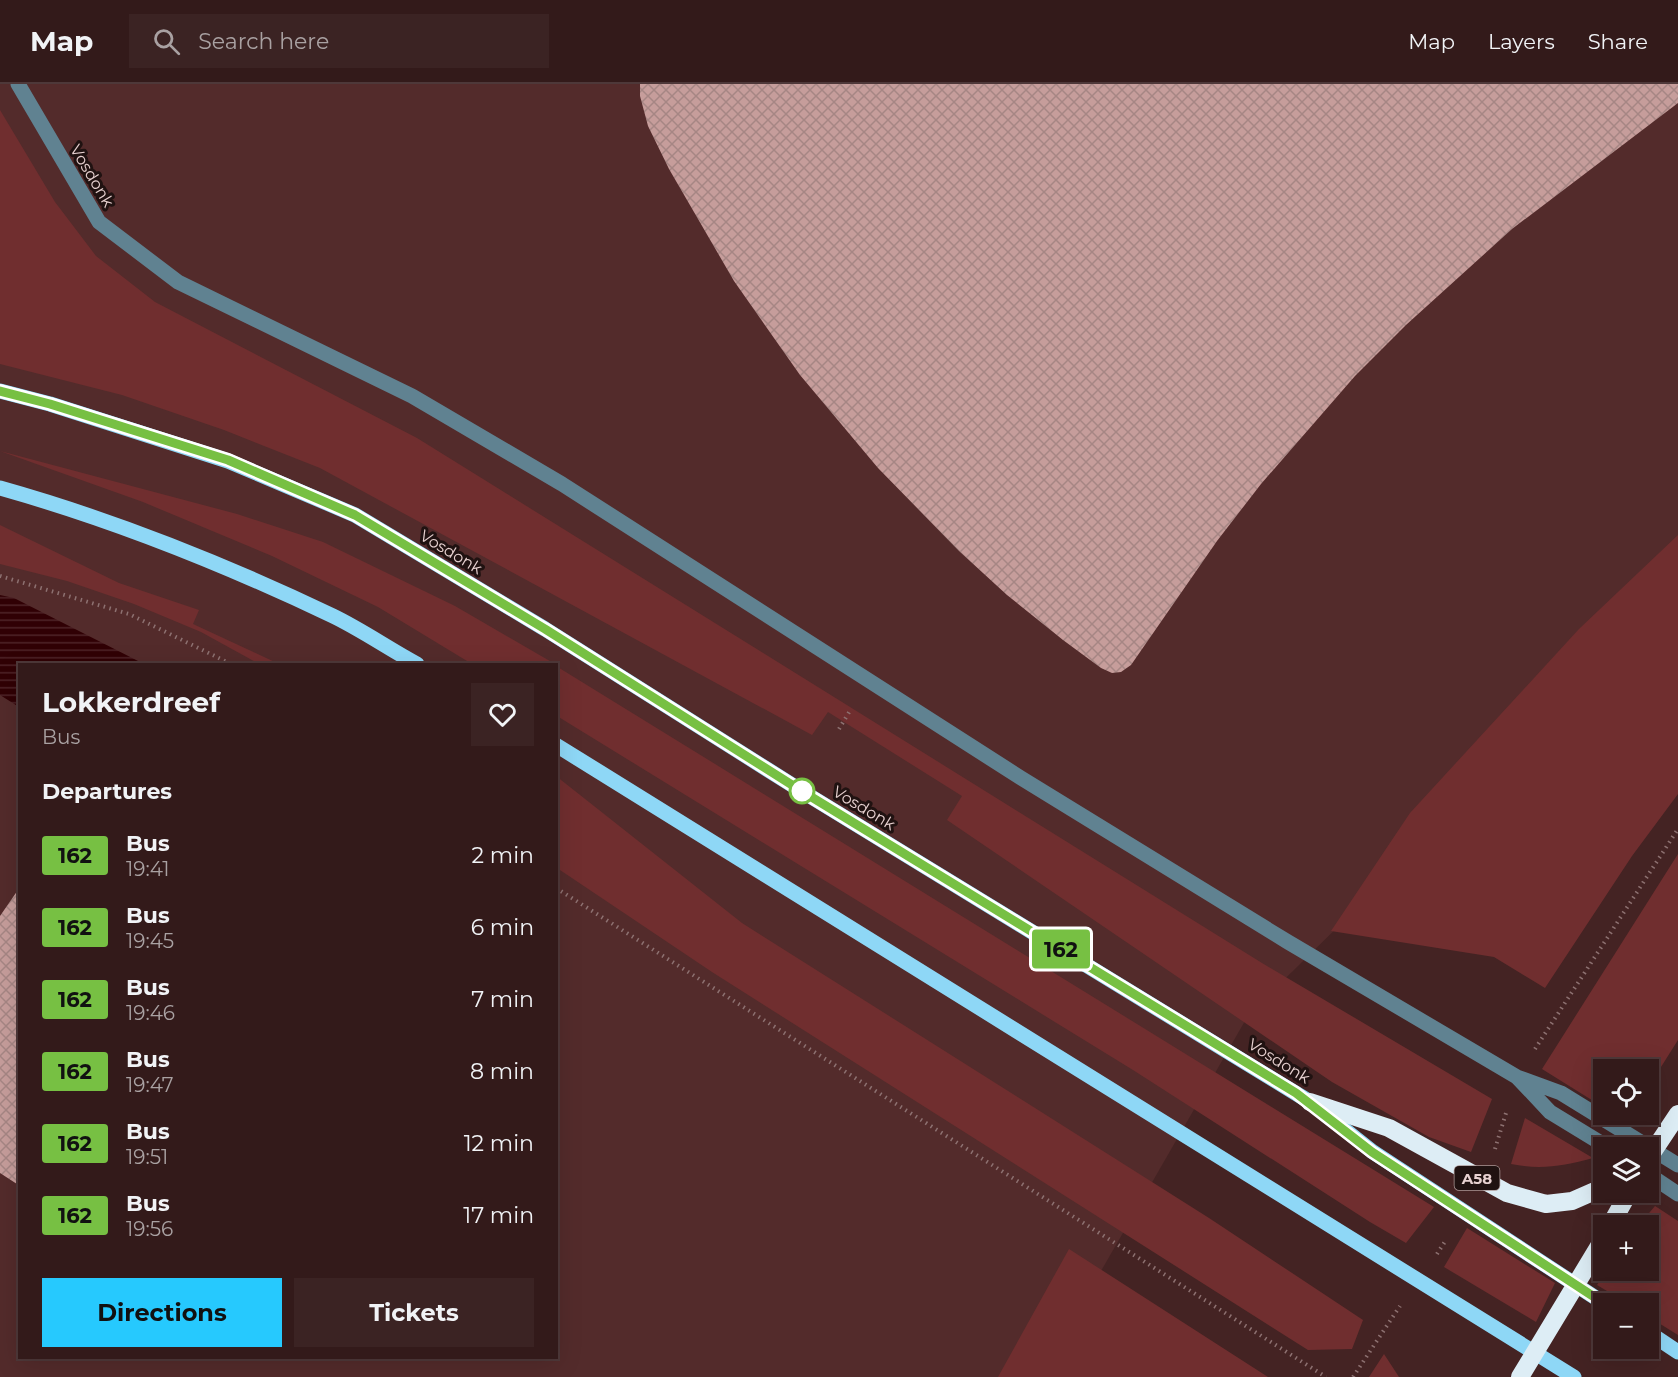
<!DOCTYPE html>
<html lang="en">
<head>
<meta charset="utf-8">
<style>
  body { margin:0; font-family:Montserrat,sans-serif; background:#3b2323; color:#f1f3f6; height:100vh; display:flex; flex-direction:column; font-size:22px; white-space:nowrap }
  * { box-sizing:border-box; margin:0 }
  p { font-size:20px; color:#a9a1a2 }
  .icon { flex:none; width:33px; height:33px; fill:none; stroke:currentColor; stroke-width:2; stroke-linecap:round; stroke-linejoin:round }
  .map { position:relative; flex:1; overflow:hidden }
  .sheet { position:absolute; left:18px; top:579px; width:540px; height:696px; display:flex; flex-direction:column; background:#331a1a; border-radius:0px; box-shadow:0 6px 24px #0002,0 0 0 2px #4e3839 }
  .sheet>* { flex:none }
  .badge { padding:0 12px; border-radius:4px; font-size:21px; line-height:39px }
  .buttons { position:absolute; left:1593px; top:975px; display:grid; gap:12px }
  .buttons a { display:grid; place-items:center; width:66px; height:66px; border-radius:0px; background:#331a1a; box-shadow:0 6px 24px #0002,0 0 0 2px #4e3839; font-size:30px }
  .map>.badge { position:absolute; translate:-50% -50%; box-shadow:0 0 0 3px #fff }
  h2 { padding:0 24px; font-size:22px; line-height:54px }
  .round { display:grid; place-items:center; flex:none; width:63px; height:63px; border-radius:0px; background:#3b2323 }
  .summary { display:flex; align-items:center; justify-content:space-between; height:102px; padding:0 24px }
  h1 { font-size:28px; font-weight:700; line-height:45px }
  .primary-button { display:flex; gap:12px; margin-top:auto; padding:12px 24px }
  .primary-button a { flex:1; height:69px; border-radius:0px; background:#26c9fe; color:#111; font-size:24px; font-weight:700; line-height:69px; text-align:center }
  .primary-button a+a { background:#3b2323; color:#f1f3f6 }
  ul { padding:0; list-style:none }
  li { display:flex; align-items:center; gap:18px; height:72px; padding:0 24px }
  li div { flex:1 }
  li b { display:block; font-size:22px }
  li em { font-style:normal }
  li .badge { min-width:66px; font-weight:700; text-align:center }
  header { display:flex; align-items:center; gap:36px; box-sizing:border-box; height:84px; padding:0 30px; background:#331a1a; border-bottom:2px solid #4e3839 }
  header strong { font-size:28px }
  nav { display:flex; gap:33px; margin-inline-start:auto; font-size:21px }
  .search { width:420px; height:54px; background:#3b2323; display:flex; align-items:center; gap:15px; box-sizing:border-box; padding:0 21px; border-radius:0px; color:#a9a1a2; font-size:22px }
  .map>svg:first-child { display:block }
</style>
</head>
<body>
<header>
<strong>Map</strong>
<div class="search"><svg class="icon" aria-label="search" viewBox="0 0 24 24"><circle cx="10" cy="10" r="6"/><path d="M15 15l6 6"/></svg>Search here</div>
<nav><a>Map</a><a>Layers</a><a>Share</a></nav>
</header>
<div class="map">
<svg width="1678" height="1293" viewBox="0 0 1678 1293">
  <defs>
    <pattern id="water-rules" width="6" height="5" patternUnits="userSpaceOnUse" patternTransform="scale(1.5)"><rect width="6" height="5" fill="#300004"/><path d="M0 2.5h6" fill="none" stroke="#4e2428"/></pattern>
    <pattern id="building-cross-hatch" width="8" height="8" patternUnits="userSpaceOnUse" patternTransform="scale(1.5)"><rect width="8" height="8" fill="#c69d9b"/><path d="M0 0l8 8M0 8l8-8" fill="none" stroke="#a68684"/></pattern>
  </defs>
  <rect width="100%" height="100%" fill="#442323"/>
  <path fill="#532b2b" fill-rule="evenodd" d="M0 0H1678V509L1249 930 1040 1293H0ZM20 580H556V1274H20Z"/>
  <path fill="#702e2f" d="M0 26 55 118 96 172 155 218 417 354 1262 879 1492 1015 1471 1068 1429 1053 1332 998 947 736 962 712 828 628 812 651 320 384 224 346 122 311 0 280Z
    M0 367 237 430 323 458 455 522 555 580H472L378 523 272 472 143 418Z
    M0 441 119 499 199 526 193 540 279 580H259L201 548 134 520 67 497 0 480Z
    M1678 451V710L1632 772 1545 904 1494 873 1331 847 1410 729 1579 545Z
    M556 582 1434 1123 1406 1159 1370 1138 1133 986 557 632Z
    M556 692 742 839 1209 1134 1363 1236 1352 1265 1308 1266 712 888 557 784Z
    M1678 770V956L1649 1002 1648 986H1604L1603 1023 1542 985Z
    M1525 1034 1593 1074C1563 1082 1541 1086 1511 1080Z
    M1655 1122 1678 1137V1251L1649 1233 1648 1220 1627 1219 1597 1201 1607 1187 1648 1186V1142L1639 1141Z
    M1467 1144 1555 1199 1536 1238 1444 1183Z
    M1069 1165 1268 1293H998Z
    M1384 1270 1399 1293H1369Z"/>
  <path fill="url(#water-rules)" d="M0 511 14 514 144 580H20L19 623 0 611Z"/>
  <path fill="url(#building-cross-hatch)" d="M640 0H1678V19L1512 145 1406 241 1355 292 1261 400 1217 457 1131 581 1121 588 1112 589 1101 584 1063 556 1007 511 959 467 878 384 800 291 734 197 669 85 648 42 640 12Z
    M20 803V1102L0 1089V832Z"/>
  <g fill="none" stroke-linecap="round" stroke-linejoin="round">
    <path stroke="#8d7171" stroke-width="4" stroke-dasharray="1.5 4.5" stroke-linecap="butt" d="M0 492 129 530 231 580
      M839 645 851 625
      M556 804 1326 1293
      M1535 965 1678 745
      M1495 1065 1506 1029
      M1437 1170 1446 1156
      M1353 1293 1400 1222"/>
    <path stroke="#608291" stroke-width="15" d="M18 0 99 138 178 198 412 312 562 400 1021 694 1288 858 1517 993
      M1609 1064 1550 1028 1517 993 1561 1009 1678 1081
      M1648 1090 1678 1110"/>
    <path stroke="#8ed7f6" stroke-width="15" d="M0 307 50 320 228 377 355 431 545 545 800 706 1310 1018 1373 1068 1605 1220
      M0 404C114 436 226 481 333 532 362 546 389 565 417 580
      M556 661 1574 1293
      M1648 1248 1678 1268"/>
    <path stroke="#ddedf5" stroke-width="18" d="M1310 1018 1389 1044 1507 1109 1546 1120 1572 1117 1604 1103
      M1648 1075 1678 1030
      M1610 1142 1629 1108
      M1520 1293 1604 1154"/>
  </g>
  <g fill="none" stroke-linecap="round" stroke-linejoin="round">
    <defs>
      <path id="line" d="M0 307 50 320 228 376 355 431 545 545 800 706 1296 1009 1372 1068 1605 1220"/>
    </defs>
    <use href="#line" stroke="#fff" stroke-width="14"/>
    <use href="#line" stroke="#77c043" stroke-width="9"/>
  </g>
  <circle fill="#fff" stroke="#77c043" stroke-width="3" cx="802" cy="707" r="12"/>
  <g text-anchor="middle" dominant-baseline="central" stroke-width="6" stroke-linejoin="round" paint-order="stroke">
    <rect fill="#201211" stroke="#ab9897" stroke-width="1.5" x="1454.5" y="1082" width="45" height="24" rx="4.5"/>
    <g font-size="15" font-weight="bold" fill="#e7d1d0">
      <text x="1477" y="1094">A58</text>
    </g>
    <g font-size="16" fill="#e7d1d0" stroke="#201211">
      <text transform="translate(92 92) rotate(59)">Vosdonk</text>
      <text transform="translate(451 468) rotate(31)">Vosdonk</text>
      <text transform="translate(864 724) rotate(31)">Vosdonk</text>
      <text transform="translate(1279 977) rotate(32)">Vosdonk</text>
    </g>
  </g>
</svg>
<div class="buttons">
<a><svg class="icon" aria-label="locate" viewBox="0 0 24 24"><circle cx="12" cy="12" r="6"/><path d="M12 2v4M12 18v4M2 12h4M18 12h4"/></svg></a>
<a><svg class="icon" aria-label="layers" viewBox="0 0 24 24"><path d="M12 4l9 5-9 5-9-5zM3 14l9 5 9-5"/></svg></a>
<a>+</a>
<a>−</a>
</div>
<b class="badge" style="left:1061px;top:865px;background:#77c043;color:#111">162</b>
<section class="sheet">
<div class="summary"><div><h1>Lokkerdreef</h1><p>Bus</p></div><a class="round"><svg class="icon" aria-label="heart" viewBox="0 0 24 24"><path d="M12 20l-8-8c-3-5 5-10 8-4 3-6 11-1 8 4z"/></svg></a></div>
<h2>Departures</h2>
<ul>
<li><span class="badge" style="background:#77c043;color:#111">162</span><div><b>Bus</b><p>19:41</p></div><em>2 min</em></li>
<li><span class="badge" style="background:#77c043;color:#111">162</span><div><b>Bus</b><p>19:45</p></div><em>6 min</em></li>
<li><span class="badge" style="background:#77c043;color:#111">162</span><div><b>Bus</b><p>19:46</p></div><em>7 min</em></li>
<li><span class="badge" style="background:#77c043;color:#111">162</span><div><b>Bus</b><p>19:47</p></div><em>8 min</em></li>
<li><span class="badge" style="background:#77c043;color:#111">162</span><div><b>Bus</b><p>19:51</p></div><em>12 min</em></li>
<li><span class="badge" style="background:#77c043;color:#111">162</span><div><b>Bus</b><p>19:56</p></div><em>17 min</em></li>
</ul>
<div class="primary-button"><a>Directions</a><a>Tickets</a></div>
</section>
</div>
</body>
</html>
